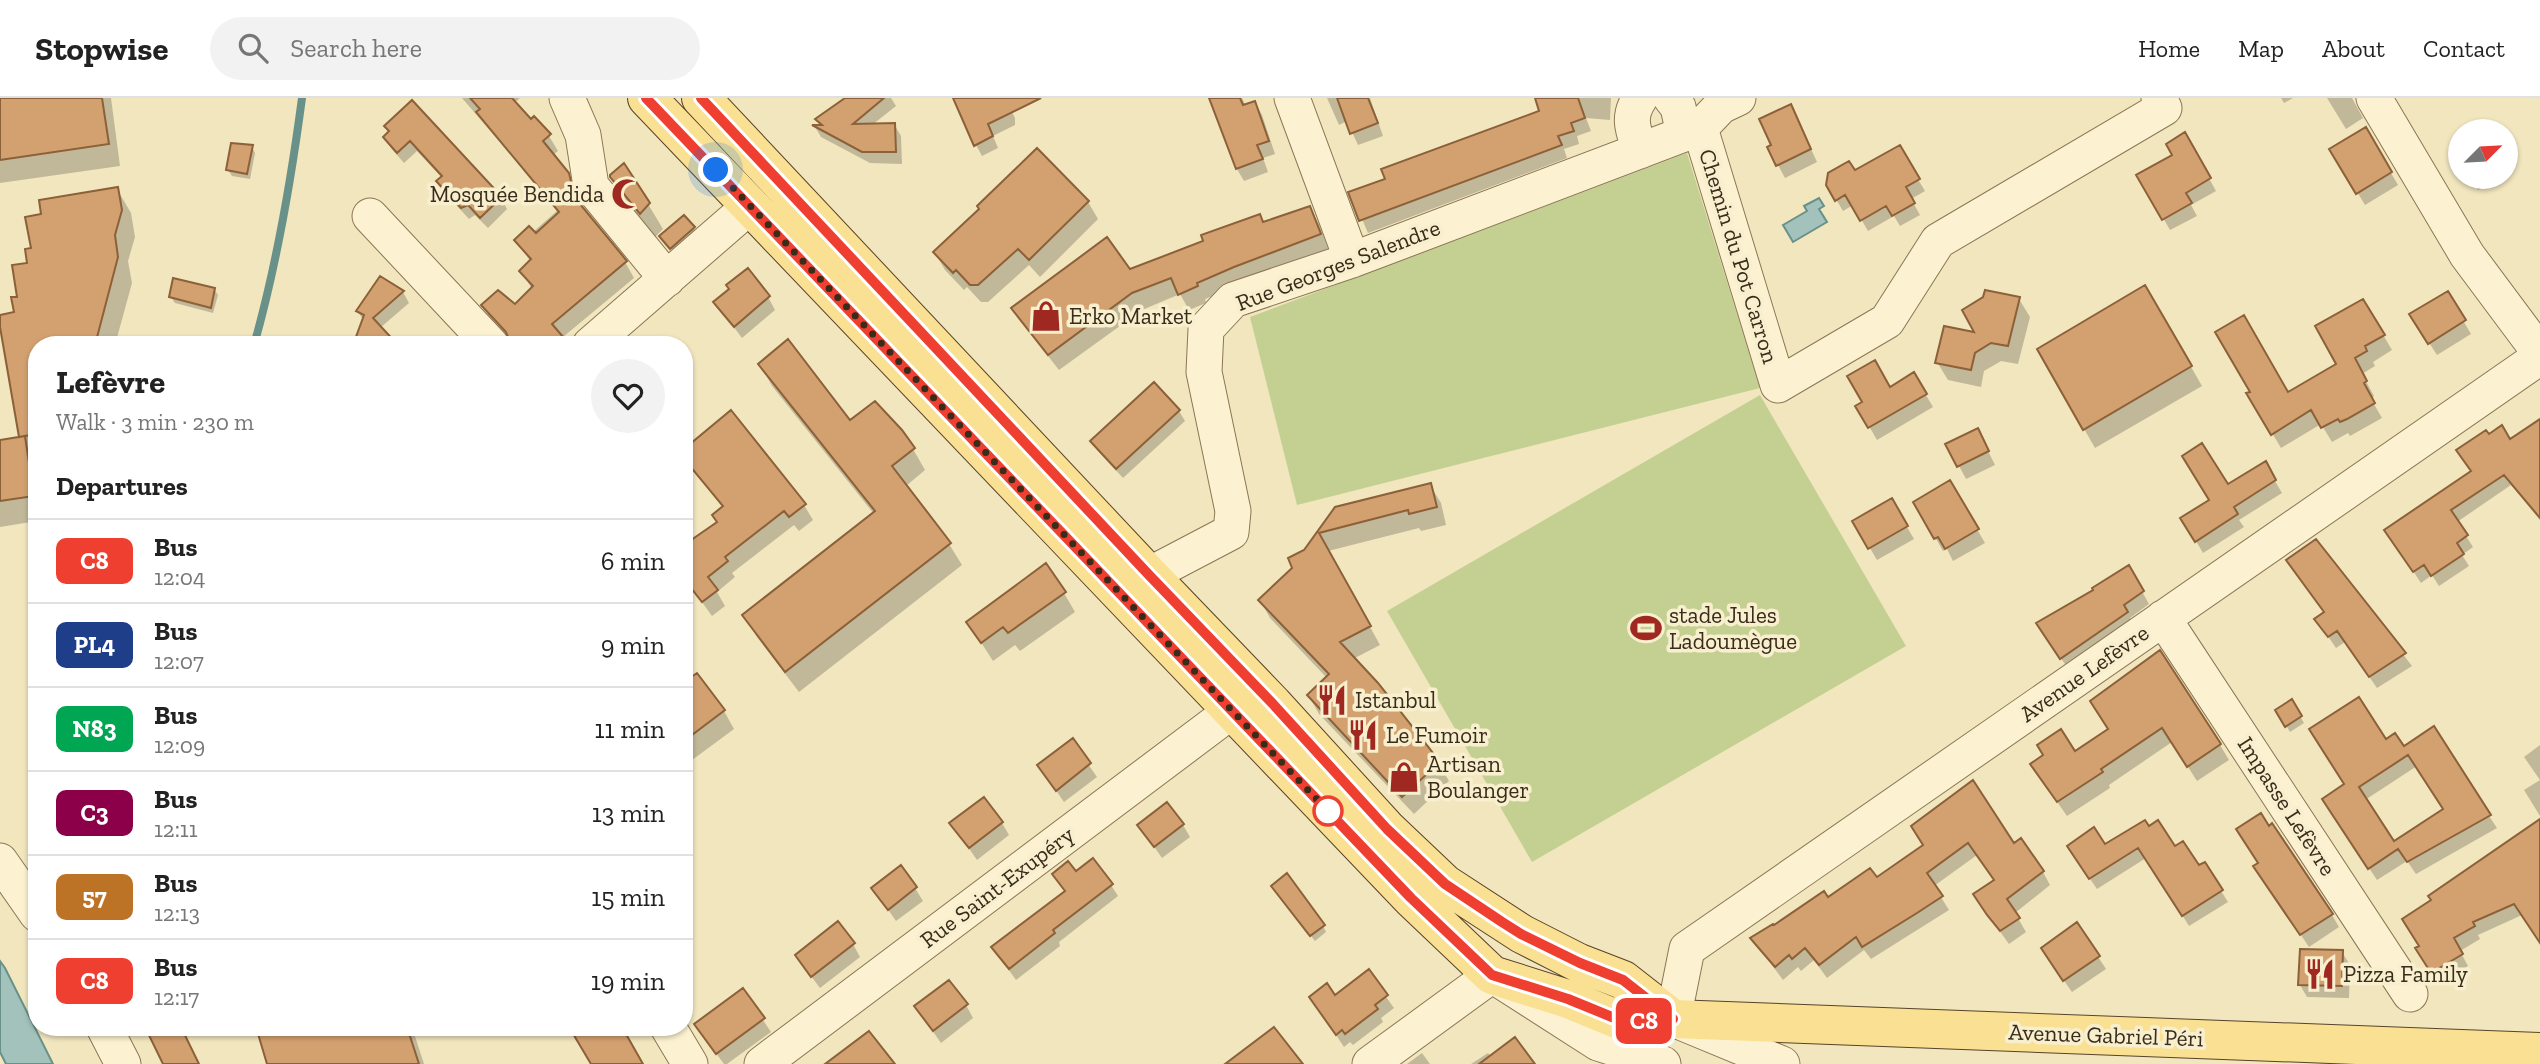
<!DOCTYPE html>
<html lang="en">
<head>
<meta charset="utf-8">
<style>
  body { margin:0; font-family:"Zilla Slab",serif; background:#f2f2f2; color:#222; height:100vh; display:flex; flex-direction:column; font-size:26px; white-space:nowrap }
  * { box-sizing:border-box; margin:0 }
  p { font-size:23px; color:#767676 }
  .icon { flex:none; width:38px; height:38px; fill:none; stroke:currentColor; stroke-width:2; stroke-linecap:round; stroke-linejoin:round }
  .map { position:relative; flex:1; overflow:hidden }
  .side { position:absolute; left:28px; top:238px; width:665px; height:700px; display:flex; flex-direction:column; background:#fff; border-radius:28px; box-shadow:0 2px 5px #0004 }
  .side>* { flex:none }
  .badge { padding:0 14px; border-radius:10px; font-size:24px; line-height:46px }
  .needle { width:46px; rotate:66deg }
  .controls { position:absolute; left:2448px; top:21px; display:grid; gap:14px }
  .controls a { display:grid; place-items:center; width:70px; height:70px; border-radius:50%; background:#fff; box-shadow:0 2px 5px #0004; font-size:35px }
  .you { position:absolute; width:35px; height:35px; margin:-18px; border:5px solid #fff; border-radius:50%; background:#1a73e8; box-shadow:0 0 0 10px #1a73e833 }
  .map>.badge { position:absolute; translate:-50% -50%; box-shadow:0 0 0 4px #fff }
  h2 { padding:0 28px; font-size:26px; line-height:63px }
  .round { display:grid; place-items:center; flex:none; width:74px; height:74px; border-radius:37px; background:#f2f2f2 }
  .summary { display:flex; align-items:center; justify-content:space-between; height:119px; padding:0 28px }
  h1 { font-size:33px; font-weight:700; line-height:52px }
  ul { padding:0; list-style:none }
  li { display:flex; align-items:center; gap:21px; height:84px; padding:0 28px; border-top:2px solid #e0e0e0 }
  li div { flex:1 }
  li b { display:block; font-size:26px }
  li em { font-style:normal }
  li .badge { min-width:77px; font-weight:700; text-align:center }
  header { display:flex; align-items:center; gap:42px; box-sizing:border-box; height:98px; padding:0 35px; background:#fff; border-bottom:2px solid #e0e0e0 }
  header strong { font-size:33px }
  nav { display:flex; gap:38px; margin-inline-start:auto; font-size:24px }
  .search { width:490px; height:63px; background:#f2f2f2; display:flex; align-items:center; gap:18px; box-sizing:border-box; padding:0 24px; border-radius:38px; color:#767676; font-size:26px }
  .map>svg:first-child { display:block }
</style>
</head>
<body>
<header>
<strong>Stopwise</strong>
<div class="search"><svg class="icon" aria-label="search" viewBox="0 0 24 24"><circle cx="10" cy="10" r="6"/><path d="M15 15l6 6"/></svg>Search here</div>
<nav><a>Home</a><a>Map</a><a>About</a><a>Contact</a></nav>
</header>
<div class="map">
<svg width="2540" height="966" viewBox="0 0 2540 966">
  <rect width="100%" height="100%" fill="#f1e6be"/>
  <path fill="#c4d091" d="M1687 55 1760 290 1297 407 1250 219Z
    M1760 297 1906 548 1532 764 1387 513Z"/>
  <path fill="#a2c2bb" stroke="#68918a" stroke-width="2" d="M1819 100 1824 108 1819 111 1827 124 1793 144 1783 127 1807 113 1804 108Z
    M0 863 5 870 53 966H6L0 954Z"/>
  <path fill="#0003" fill-rule="evenodd" d="M0 0H111L120 68 0 85Z
    M462 0H520L514 5 530 24 549 38 558 53 552 58 577 92 581 110 625 164 634 180 563 239 512 244 492 223 483 208 515 209 532 191 521 173 531 164 516 143 533 134 558 112Z
    M852 0H891L896 8 872 27 894 26 901 38 902 66 870 65 821 39 815 29H822L817 22Z
    M971 0H1005L1015 20V27L993 38 998 50 982 58 976 47Z
    M1212 0H1242L1246 8 1255 5 1262 17 1275 56 1263 60 1268 74 1244 83 1237 71Z
    M1327 0H1370L1383 38 1358 47 1347 23 1339 27Z
    M1537 0H1611L1610 22 1586 20 1591 33 1577 38 1579 46 1564 51 1567 60 1368 135 1351 95 1387 82 1542 14Z
    M2281 0H2293L2284 5Z
    M2327 0H2352L2363 20 2346 31Z
    M1797 21 1817 64 1785 80 1769 50Z
    M2489 26 2494 33H2477Z
    M387 28 501 100 507 111 488 130 475 117 469 121 445 95 438 84 442 80 417 53 404 65 391 50 385 39 390 34Z
    M2365 31 2398 87 2365 107 2332 52Z
    M2185 37 2216 93 2191 107 2197 118 2170 132 2139 78 2174 57Z
    M2460 43V63L2452 48Z
    M252 49 255 55 250 81 232 78 228 72Z
    M1899 50 1925 93 1911 101 1920 117 1900 128 1894 118 1868 133 1853 107 1843 113 1827 86 1855 75Z
    M1037 53 1088 104 1098 121 1040 179 1029 167 988 204H981L967 189 964 192 945 172 935 155 981 112Z
    M2506 53 2515 69 2506 75Z
    M612 77 648 106 663 131 655 139 626 102Z
    M2470 79H2500L2478 92Z
    M117 91 131 115 135 139 128 163 132 185 115 247H37V423L0 429V344L22 341 0 218 16 215 43 118Z
    M1310 110 1319 126 1329 153 1205 201 1206 205 1189 212 1180 196 1142 212 1059 272 1023 226 1014 210Z
    M694 130 697 136 675 155 665 144Z
    M380 180 403 194 409 205 380 230 364 223 358 214Z
    M2145 189 2202 288 2095 350 2039 252Z
    M214 191 218 197 213 215 175 205 171 199Z
    M2447 195 2471 236 2437 257 2419 229Z
    M768 199 775 212 742 240 715 204Z
    M2019 201 2030 219 2018 266 2001 263 1984 273 1981 289 1948 282 1937 264 1978 237Z
    M2363 203 2392 252 2373 264 2375 268 2362 276 2374 298 2371 301 2382 320 2350 338 2348 335 2332 344 2321 326 2281 350 2249 296H2287L2339 266Z
    M455 240 461 247H446Z
    M760 266 849 324 913 351 925 372 906 388 949 446 962 467 799 594 757 539 744 517 874 416 772 288Z
    M1914 277 1933 309 1877 342 1858 309Z
    M1179 313 1185 323 1123 380 1098 353 1092 343Z
    M2540 323V422L2511 387 2457 424 2473 449 2462 457 2469 468 2439 488 2432 477 2421 485 2393 443 2472 374 2488 339 2510 343Z
    M1984 345 1995 367 1966 381 1948 347Z
    M684 360 804 407 813 422 799 433 794 427 732 475 735 479 717 494 725 508 712 518 684 479 719 425 723 410Z
    M2265 366 2282 395 2239 422 2244 429 2203 455 2183 421 2212 403 2228 388Z
    M1950 385 1985 445 1953 463 1947 451 1943 453 1915 404Z
    M1430 387 1441 405 1446 427 1421 433 1419 430 1328 453 1380 547 1353 561 1438 665 1449 683 1414 716 1319 616 1309 598 1327 580 1270 520 1260 502 1295 470 1336 411Z
    M1891 402 1914 441 1877 462 1854 423Z
    M2316 443 2412 568 2377 590 2345 544 2336 550 2317 522 2326 515Z
    M2129 470 2149 506 2130 520 2134 527 2069 572 2045 537 2096 493Z
    M1064 495 1075 514 1020 553 1015 547 993 563 968 524Z
    M696 577 724 613 734 631 684 668V586Z
    M2291 603 2304 625 2290 634 2277 612Z
    M2092 604 2220 647 2229 662 2197 683 2172 644 2109 687 2110 690 2067 718 2041 681 2110 632Z
    M1072 643 1097 679 1064 704 1039 668Z
    M2386 643 2403 651 2489 718 2497 730 2416 776 2407 763 2377 782 2332 714ZM2417 668 2445 712 2393 745 2365 702Z
    M2540 647V718L2524 692 2540 682 2524 659Z
    M2540 723V838L2522 817 2478 837 2480 841 2460 853 2468 868 2440 886 2424 862 2421 849 2433 802Z
    M1002 725 1009 737 977 762 952 726Z
    M1139 727H1183L1190 739 1162 760Z
    M1921 742 2014 747 2043 774 2050 787 2015 815 2026 834 2009 846 1983 810 1995 783 1977 757 1934 788 1949 812 1871 861 1864 852 1827 880 1814 862 1801 873 1798 869 1783 882 1753 841 1828 802 1876 782 1925 748Z
    M2105 749 2175 750 2198 770 2204 766 2228 804 2189 828 2146 760 2097 791 2075 759Z
    M1076 775 1111 787 1118 798 1059 844 1060 848 1016 882 993 850 1065 794 1054 777Z
    M2263 781 2332 817 2339 829 2309 849Z
    M873 790H915L923 803 896 823Z
    M1276 794 1323 828 1326 834 1315 843Z
    M2077 827 2106 871 2072 894 2050 863Z
    M853 846 860 859 820 890 805 870Z
    M2342 854 2350 867 2349 900 2307 899 2300 887Z
    M1368 874 1394 910 1381 920 1383 924 1353 947 1350 944 1344 949 1311 899H1335Z
    M743 893 771 934 727 966H724L704 939Z
    M966 907 973 920 941 945 916 909Z
    M266 929H412L424 966H269Z
    M1422 955 1430 966H1407Z
    M1488 955 1492 959 1533 966H1471Z"/>
  <g fill="none" stroke-linecap="round" stroke-linejoin="round">
    <path stroke="#68918a" stroke-width="8" d="M254 247C277 166 291 83 302 0"/>
  </g>
  <path fill="#d3a170" stroke="#8c6039" stroke-width="2" fill-rule="evenodd" d="M0 0H102L109 46 0 62Z
    M470 0H512L531 21 534 18 551 36 543 43 569 75 575 100 627 163 552 226 570 247H511L506 234 481 207 498 192 515 206 533 188 519 173 531 161 514 142 529 128 536 135 559 114 476 14 480 11Z
    M845 0H884L853 26 895 25 896 54H862L812 27H822L815 21Z
    M953 0H1041L988 26 993 38 974 48Z
    M1209 0H1240L1243 7 1255 3 1269 43 1257 47 1263 61 1236 71Z
    M1337 0H1368L1378 25 1350 36Z
    M1535 0H1578L1585 20 1571 25 1574 33 1558 38 1562 47 1359 123 1348 94 1385 81 1381 71 1539 13Z
    M412 2 502 99 480 120 468 107 461 110 436 83 442 78 410 43 397 55 383 39 389 33 384 28Z
    M1791 6 1811 51 1776 68 1767 49 1771 47 1759 21Z
    M2366 29 2392 74 2356 96 2329 51Z
    M2185 34 2211 80 2186 95 2192 105 2162 122 2136 77 2172 57 2166 46Z
    M231 45 253 47 247 76 226 72Z
    M1900 47 1920 81 1906 89 1915 105 1892 118 1886 108 1860 123 1845 97 1835 103 1826 87 1828 75 1849 63 1855 72Z
    M1037 50 1089 103 1029 162 1018 151 978 187H970L956 172 953 175 933 154 979 111 977 108Z
    M624 65 650 105 640 116 610 79V77Z
    M118 89 122 112 115 137 118 159 95 247H37V336L19 339 0 229V217L14 214 11 199H17L12 167 27 165 25 151 31 150 25 119 41 116 39 102Z
    M1310 108 1321 136 1234 169 1197 185 1198 188 1178 197 1171 180 1132 195 1048 257 1011 210 1107 139 1130 171 1203 143 1201 137 1260 116 1263 124Z
    M684 117 695 129 670 151 659 138Z
    M748 170 770 198 734 229 713 204 729 191 726 187Z
    M380 178 404 193 373 220 398 247H353L364 217 356 213Z
    M173 180 215 190 211 210 169 199Z
    M2145 187 2192 268 2083 332 2037 251Z
    M1985 192 2020 199 2008 248 1991 245 1975 255 1971 272 1935 265 1944 228 1974 234 1962 212 1983 199Z
    M2448 193 2466 222 2428 246 2409 216Z
    M2363 201 2385 237 2365 248 2367 253 2355 260 2367 283 2364 285 2375 305 2347 321 2340 324 2338 321 2321 330 2311 312 2271 337 2246 295 2250 294 2215 234 2244 217 2288 294 2336 266 2315 228Z
    M788 241 850 322 875 303 902 332 915 350 892 368 951 445 785 574 742 517 875 413 758 266Z
    M1875 262 1890 289 1914 274 1927 296 1868 330 1855 308 1862 304 1847 278Z
    M1154 284 1180 312 1116 371 1090 343Z
    M731 312 806 406 789 419 784 413 725 459 728 463 708 479 718 492 702 504 684 481V447L717 424 712 417 723 408 684 361V351Z
    M2540 321V420L2504 377 2451 412 2468 437 2457 445 2464 456 2431 478 2424 467 2413 474 2384 432 2471 373 2456 352 2486 332 2489 336 2502 327 2510 341Z
    M1978 330 1989 353 1957 369 1945 346Z
    M25 338 34 398 0 403V342Z
    M2202 345 2228 386 2266 363 2276 382 2234 409 2238 416 2195 444 2180 420 2209 402 2182 358Z
    M1950 382 1979 431 1945 451 1938 439 1934 441 1913 404Z
    M1431 385 1437 409 1409 416 1408 412 1319 435 1371 528 1340 544 1378 585 1440 664 1402 699 1307 597 1329 576 1258 502 1292 470 1288 460 1304 452 1335 409Z
    M1892 400 1908 428 1868 451 1852 423Z
    M2316 441 2406 555 2369 579 2337 533 2328 539 2314 521 2324 514 2286 462Z
    M1046 465 1066 494 1008 535 1003 529 981 545 966 524Z
    M2129 467 2144 493 2124 507 2128 514 2060 561 2036 525 2093 492 2092 490Z
    M2160 552 2221 646 2187 669 2162 630 2101 671 2103 674 2057 704 2030 666 2043 657 2037 647 2061 631 2075 653 2108 631 2090 603Z
    M697 575 725 612 684 643V584Z
    M2359 599 2386 641 2395 635 2404 648 2434 628 2491 717 2407 764 2398 751 2368 771 2322 701 2344 686 2309 631ZM2408 657 2443 711 2394 743 2359 689Z
    M2292 601 2302 618 2285 629 2275 612Z
    M1073 640 1091 665 1056 693 1037 667Z
    M1973 682 2014 745 2021 740 2044 773 2007 801 2020 820 2000 833 1987 817 1973 796 1994 782 1968 745 1927 775 1943 798 1917 815 1862 849 1856 839 1819 867 1805 850 1792 861 1789 857 1775 869 1750 840 1773 826 1774 827 1824 793 1828 799 1870 770 1877 779 1923 747 1911 728Z
    M984 699 1003 724 969 750 949 725Z
    M1167 704 1184 726 1154 749 1137 727Z
    M2261 715 2269 728 2272 725 2333 816 2300 837 2253 768 2258 765 2236 731Z
    M2540 721V845L2514 806 2473 824 2475 828 2454 840 2463 856 2431 875 2415 850 2419 848 2402 821 2431 802 2428 798Z
    M2145 722 2149 728 2158 722 2175 748 2183 743 2199 767 2205 764 2223 792 2182 818 2138 750 2089 781 2067 748 2094 729 2105 746Z
    M1093 760 1113 786 1053 832 1055 835 1009 871 991 849 1065 793 1052 776 1068 763 1076 773Z
    M901 767 917 789 888 812 871 790Z
    M1287 775 1325 827 1310 838 1271 788Z
    M838 823 855 845 811 879 795 857Z
    M2077 824 2100 858 2063 883 2041 850Z
    M2300 851 2343 852 2342 888 2298 887Z
    M1369 871 1388 897 1375 907 1378 911 1345 936 1342 932 1336 937 1309 899 1327 885 1335 897Z
    M949 882 968 906 933 933 914 908Z
    M743 890 765 920 716 956 694 926Z
    M145 929H181L199 966H163Z
    M256 929H407L419 966H267Z
    M569 929H622L643 966H591Z
    M1274 929 1303 966H1225Z
    M869 933 895 966H825Z
    M1515 939 1535 966H1479Z"/>
  <g fill="none" stroke-linecap="round" stroke-linejoin="round">
    <defs>
      <path id="minor" d="M567 0 583 37 591 88 667 181
        M1292 0 1352 162
        M1671 0 1678 9 1684 36
        M2374 0 2467 157 2540 255
        M1700 30 1778 287 1887 223 1938 143 2164 10 2159 0
        M1640 53C1633 32 1627 19 1640 0
        M370 118 491 247
        M590 247 750 108
        M1149 477 1231 434 1233 413 1204 274 1206 231 1233 202 1352 162 1700 30 1721 8 1738 0
        M2163 520 2410 896
        M0 763 37 816
        M1673 921 1687 851 2540 259
        M1678 923 1782 966
        M104 929 123 966
        M668 929 690 966
        M762 966 1233 612
        M1370 966 1492 877 1598 945 1663 966"/>
      <path id="major" d="M647 0 1411 800 1492 877 1568 901 1624 924 1673 921 2540 954
        M701 0 1149 477 1273 606 1387 731 1445 786 1522 836 1579 865 1623 882 1673 921"/>
    </defs>
    <use href="#minor" stroke="#8b7655" stroke-width="37"/>
    <use href="#major" stroke="#58432a" stroke-width="40"/>
    <use href="#minor" stroke="#fcf2d1" stroke-width="35"/>
    <use href="#major" stroke="#f9e092" stroke-width="38"/>
  </g>
  <g fill="none" stroke-linecap="round" stroke-linejoin="round">
    <defs>
      <path id="line" d="M646 0 1411 800 1492 877 1568 901 1624 924 1673 921 1623 882 1580 865 1521 836 1502 824 1445 786 1387 731 1273 606 1149 477 701 0"/>
    </defs>
    <use href="#line" stroke="#fff" stroke-width="16"/>
    <use href="#line" stroke="#ef3f30" stroke-width="10"/>
    <path stroke="#392c1b" stroke-width="7" stroke-dasharray="0 12.6" d="M716 72 1328 713"/>
  </g>
  <defs>
    <symbol id="mosque-bare" viewBox="-9 -9 18 18"><path d="M3.5-4.9A6 6 0 1 0 3.5 4.9A5 5 0 1 1 3.5-4.9Z" fill="#9f2920" stroke="#f8efce" stroke-width="2.5" paint-order="stroke"/></symbol>
    <symbol id="shop-bare" viewBox="-9 -9 18 18"><path d="M-5-2.5h2.3a2.7 3.5 0 0 1 5.4 0H5L5.5 6h-11ZM-1.5-2.5h3a1.5 2.3 0 0 0-3 0Z" fill="#9f2920" stroke="#f8efce" stroke-width="2.5" paint-order="stroke"/></symbol>
    <symbol id="stadium-bare" viewBox="-9 -9 18 18"><path d="M0-5a6.5 5 0 1 0 0 10a6.5 5 0 1 0 0-10ZM-3.5-1.8h7v3.6h-7Z" fill="#9f2920" stroke="#f8efce" stroke-width="2.5" paint-order="stroke"/></symbol>
    <symbol id="restaurant-bare" viewBox="-9 -9 18 18"><path d="M-5-6h1v4h1v-4h1v4h1v-4h1v5L-1.5 .5V6h-2V.5L-5-1ZM5-6V6H3V1.5H1.5Q1.5-4 5-6Z" fill="#9f2920" stroke="#f8efce" stroke-width="2.5" paint-order="stroke"/></symbol>
  </defs>
  <g fill-rule="evenodd">
    <use href="#mosque-bare" x="605" y="74" width="44" height="44"/>
    <use href="#shop-bare" x="1024" y="196" width="44" height="44"/>
    <use href="#stadium-bare" x="1624" y="508" width="44" height="44"/>
    <use href="#restaurant-bare" x="1310" y="580" width="44" height="44"/>
    <use href="#restaurant-bare" x="1341" y="615" width="44" height="44"/>
    <use href="#shop-bare" x="1382" y="657" width="44" height="44"/>
    <use href="#restaurant-bare" x="2298" y="854" width="44" height="44"/>
  </g>
  <circle fill="#fff" stroke="#ef3f30" stroke-width="3.5" cx="1328" cy="713" r="14"/>
  <g text-anchor="middle" dominant-baseline="central" stroke-width="7" stroke-linejoin="round" paint-order="stroke">
    <g font-size="23" fill="#392c1b" stroke="#f8efce" text-anchor="start">
      <text x="604" y="96" text-anchor="end">Mosquée Bendida</text>
      <text x="1069" y="218">Erko Market</text>
      <text x="1669" y="517">stade Jules<tspan x="1669" dy="26">Ladoumègue</tspan></text>
      <text x="1355" y="602">Istanbul</text>
      <text x="1386" y="637">Le Fumoir</text>
      <text x="1427" y="666">Artisan<tspan x="1427" dy="26">Boulanger</tspan></text>
      <text x="2343" y="876">Pizza Family</text>
    </g>
    <g font-size="23" fill="#392c1b" stroke="#f8efce">
      <text transform="translate(1739 158) rotate(73)">Chemin du Pot Carron</text>
      <text transform="translate(1338 167) rotate(-21)">Rue Georges Salendre</text>
      <text transform="translate(2084 575) rotate(-35)">Avenue Lefèvre</text>
      <text transform="translate(2287 708) rotate(57)">Impasse Lefèvre</text>
      <text transform="translate(997 789) rotate(-37)">Rue Saint-Exupéry</text>
      <text transform="translate(2106 937) rotate(2)">Avenue Gabriel Péri</text>
    </g>
  </g>
</svg>
<div class="controls">
<a><svg class="needle" viewBox="-14 -14 28 28"><path d="M0-13l5 13h-10z" fill="#e53935"/><path d="M0 13l5-13h-10z" fill="#767676"/></svg></a>
</div>
<div class="you" style="left:716px;top:72px"></div>
<b class="badge" style="left:1644px;top:923px;background:#ef3f30;color:#fff">C8</b>
<section class="side">
<div class="summary"><div><h1>Lefèvre</h1><p>Walk · 3 min · 230 m</p></div><a class="round"><svg class="icon" aria-label="heart" viewBox="0 0 24 24"><path d="M12 20l-8-8c-3-5 5-10 8-4 3-6 11-1 8 4z"/></svg></a></div>
<h2>Departures</h2>
<ul>
<li><span class="badge" style="background:#ef3f30;color:#fff">C8</span><div><b>Bus</b><p>12:04</p></div><em>6 min</em></li>
<li><span class="badge" style="background:#1e3e89;color:#fff">PL4</span><div><b>Bus</b><p>12:07</p></div><em>9 min</em></li>
<li><span class="badge" style="background:#00a651;color:#fff">N83</span><div><b>Bus</b><p>12:09</p></div><em>11 min</em></li>
<li><span class="badge" style="background:#8c004a;color:#fff">C3</span><div><b>Bus</b><p>12:11</p></div><em>13 min</em></li>
<li><span class="badge" style="background:#bc7326;color:#fff">57</span><div><b>Bus</b><p>12:13</p></div><em>15 min</em></li>
<li><span class="badge" style="background:#ef3f30;color:#fff">C8</span><div><b>Bus</b><p>12:17</p></div><em>19 min</em></li>
</ul>
</section>
</div>
</body>
</html>
